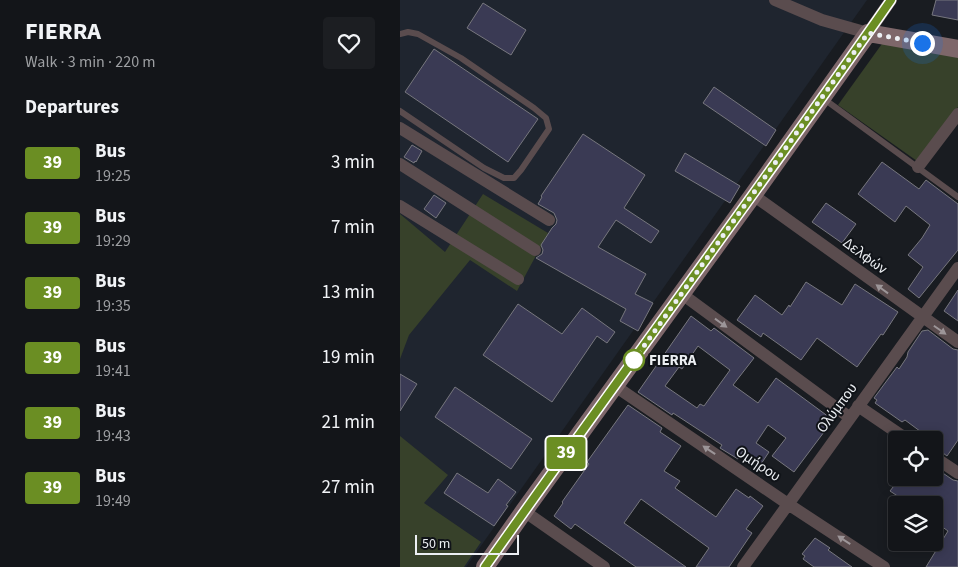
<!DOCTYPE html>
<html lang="en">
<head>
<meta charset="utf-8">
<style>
  body { margin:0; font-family:"Source Sans 3",sans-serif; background:#1c1e22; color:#f1f3f6; height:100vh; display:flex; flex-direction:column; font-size:19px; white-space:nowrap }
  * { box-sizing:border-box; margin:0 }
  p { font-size:16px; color:#9d9fa2 }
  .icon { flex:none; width:28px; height:28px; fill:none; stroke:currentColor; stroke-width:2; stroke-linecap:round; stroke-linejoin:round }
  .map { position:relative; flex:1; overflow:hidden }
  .panel { display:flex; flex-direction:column; background:#131519; width:400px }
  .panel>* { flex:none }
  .badge { padding:0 10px; border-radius:4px; font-size:18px; line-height:32px }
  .controls { position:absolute; left:488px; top:431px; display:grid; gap:10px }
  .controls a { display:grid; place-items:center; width:55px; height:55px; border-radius:5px; background:#131519; box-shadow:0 2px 12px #0003,0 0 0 1px #323438; font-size:25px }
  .scale { position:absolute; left:15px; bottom:12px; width:104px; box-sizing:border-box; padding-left:5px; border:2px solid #eceff3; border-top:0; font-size:14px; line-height:18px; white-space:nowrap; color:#eceff3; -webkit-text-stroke:4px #101318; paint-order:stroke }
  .you { position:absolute; width:25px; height:25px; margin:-12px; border:4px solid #fff; border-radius:50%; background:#1a73e8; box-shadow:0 0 0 8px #1a73e833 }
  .map>.badge { position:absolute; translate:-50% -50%; box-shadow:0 0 0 2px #fff }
  h2 { padding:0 25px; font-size:19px; line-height:45px }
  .round { display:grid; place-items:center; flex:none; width:52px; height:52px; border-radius:5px; background:#1c1e22 }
  .overview { display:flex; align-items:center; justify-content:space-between; height:85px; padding:0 25px }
  h1 { font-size:24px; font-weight:700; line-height:38px }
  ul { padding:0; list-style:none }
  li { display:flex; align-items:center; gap:15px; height:65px; padding:0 25px }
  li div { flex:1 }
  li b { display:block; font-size:19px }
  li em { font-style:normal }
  li .badge { min-width:55px; font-weight:700; text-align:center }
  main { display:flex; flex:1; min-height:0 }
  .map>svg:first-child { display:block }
</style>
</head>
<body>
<main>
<section class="panel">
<div class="overview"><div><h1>FIERRA</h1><p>Walk · 3 min · 220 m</p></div><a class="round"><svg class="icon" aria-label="heart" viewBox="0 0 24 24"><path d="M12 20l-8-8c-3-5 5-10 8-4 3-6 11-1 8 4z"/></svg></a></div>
<h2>Departures</h2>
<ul>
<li><span class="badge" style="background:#6b8e23;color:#fff">39</span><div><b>Bus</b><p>19:25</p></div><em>3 min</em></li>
<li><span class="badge" style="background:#6b8e23;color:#fff">39</span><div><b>Bus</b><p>19:29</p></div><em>7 min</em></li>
<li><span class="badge" style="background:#6b8e23;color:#fff">39</span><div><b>Bus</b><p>19:35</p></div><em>13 min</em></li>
<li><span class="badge" style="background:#6b8e23;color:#fff">39</span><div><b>Bus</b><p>19:41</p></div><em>19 min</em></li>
<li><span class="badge" style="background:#6b8e23;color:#fff">39</span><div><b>Bus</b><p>19:43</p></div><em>21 min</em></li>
<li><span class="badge" style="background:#6b8e23;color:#fff">39</span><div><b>Bus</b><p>19:49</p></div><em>27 min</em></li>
</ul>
</section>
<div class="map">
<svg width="558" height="567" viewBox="0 0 558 567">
  <rect width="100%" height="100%" fill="#191c21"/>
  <path fill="#1f252f" d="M0 0H467L66 567H0Z"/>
  <path fill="#37412a" d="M484 41 558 56V107L517 161 438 105Z
    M83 194 148 233 117 291 70 260 9 335 0 359V214L45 252Z
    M0 436 48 475 24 503 81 542 64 567H0Z"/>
  <path fill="#3a3a54" stroke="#77777e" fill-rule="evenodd" d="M536 0H558V20L532 15Z
    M83 3 126 30 111 55 67 28Z
    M34 49 138 119 108 162 5 92Z
    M314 87 376 130 366 146 303 103Z
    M183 134 245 175 224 208 259 231 251 243 216 220 198 247 246 274 235 294 253 303 238 331 220 321 226 309 136 258 142 254 143 250 141 245 152 228 156 224 157 220 154 213 138 204 142 197 141 196Z
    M12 145 22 151 16 162 15 161 14 163 4 157Z
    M285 153 340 186 330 203 275 171Z
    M482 162 519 189 526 180 558 204V250L519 298 508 289 523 267 508 255 522 238 530 225 506 206 495 222 458 194Z
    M34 195 46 203 36 218 24 209Z
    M426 203 456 224 442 243 412 222Z
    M406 282 442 305 455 284 498 312 483 335 481 334 457 367 417 338 401 360 363 333 361 337 337 320 355 295 382 315 389 305 390 307Z
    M558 290V321L544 311Z
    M118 304 162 334 182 308 215 332 207 343 197 336 152 402 83 355Z
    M291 316 311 331 314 328 354 358 333 385 358 403 376 378 433 420 394 472 372 456 386 438 368 425 356 443 369 452 361 464 343 451 338 459 320 448 322 445 273 413 272 415 238 392ZM298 346 330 370 304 406 300 404 297 408 265 386 279 367 282 369Z
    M528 330 553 349 558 350V440L547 456 539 450 534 449V440H532L505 420 502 422 475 403 477 400 474 398 497 367 499 369 507 357 508 352 522 331Z
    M0 374 17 384 0 411Z
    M55 387 132 439 111 469 35 417Z
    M228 405 262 428 260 432 281 446 264 471 280 481 275 488 316 517 336 489 349 498 350 496 363 506 346 529 352 533 329 567H296L309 548 241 499 224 523 286 567H236L175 524 171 529 154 516 163 503 162 502 189 464 187 462Z
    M534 467 553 480 558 481V567H526L548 531 534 521V505H511L490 491 500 478H534Z
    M57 473 88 493 98 479 116 492 106 505 108 506 94 526 44 493Z
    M415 538 430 548 428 550 452 567H414L403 559 405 556 402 554Z"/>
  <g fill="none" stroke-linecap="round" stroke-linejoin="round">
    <path stroke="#5a4c4e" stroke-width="6" d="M0 34 8 32 18 34 61 58 134 108 146 118 149 129 121 170 114 178H104L84 168 0 111
      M424 99 558 197"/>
    <path stroke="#5a4c4e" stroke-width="12" d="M375 0 422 20 468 33 491 0
      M0 128 149 220
      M0 164 135 250
      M518 167 558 114
      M353 195 558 342
      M0 206 118 279
      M282 294 449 417
      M215 386 388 504 484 567
      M458 406 508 440
      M534 457 558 473
      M124 511 204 567
      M343 567 558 268"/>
    <path stroke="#7e676a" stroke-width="18" d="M85 567 124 511 353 195 468 33 558 49"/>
  </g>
  <defs><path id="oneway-solid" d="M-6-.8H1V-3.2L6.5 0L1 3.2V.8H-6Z" transform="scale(1.25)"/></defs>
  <g fill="#9c9598">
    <use href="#oneway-solid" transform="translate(482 289) rotate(-144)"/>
    <use href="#oneway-solid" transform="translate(321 323) rotate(36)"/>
    <use href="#oneway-solid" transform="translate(540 330) rotate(35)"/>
    <use href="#oneway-solid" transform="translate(309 450) rotate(-146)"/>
    <use href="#oneway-solid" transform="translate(444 540) rotate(-147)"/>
  </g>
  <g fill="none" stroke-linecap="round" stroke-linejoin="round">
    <defs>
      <path id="line" d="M85 567C219 377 358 191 491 0"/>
    </defs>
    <use href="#line" stroke="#fff" stroke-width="11"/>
    <use href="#line" stroke="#6b8e23" stroke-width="8"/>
    <path stroke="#eceff3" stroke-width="5" stroke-dasharray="0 9" d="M234 360 468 33 522 43"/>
  </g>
  <circle fill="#fff" stroke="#6b8e23" stroke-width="2.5" cx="234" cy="360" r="10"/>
  <g text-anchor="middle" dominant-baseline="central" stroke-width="4" stroke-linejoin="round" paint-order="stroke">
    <g font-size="15" fill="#eceff3" stroke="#101318">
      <text transform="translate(465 256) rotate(36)">Δελφών</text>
      <text transform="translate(437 408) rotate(-54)">Ολύμπου</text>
      <text transform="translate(358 464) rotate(34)">Ομήρου</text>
    </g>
    <g font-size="15" font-weight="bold" fill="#eceff3" stroke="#101318" text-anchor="start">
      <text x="249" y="360">FIERRA</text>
    </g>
  </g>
</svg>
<div class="controls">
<a><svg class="icon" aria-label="locate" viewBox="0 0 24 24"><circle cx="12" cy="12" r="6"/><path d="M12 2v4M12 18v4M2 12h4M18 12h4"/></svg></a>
<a><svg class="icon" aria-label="layers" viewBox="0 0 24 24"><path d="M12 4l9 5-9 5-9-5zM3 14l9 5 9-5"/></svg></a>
</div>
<div class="scale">50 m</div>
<div class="you" style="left:522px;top:43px"></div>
<b class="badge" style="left:166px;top:453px;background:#6b8e23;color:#fff">39</b>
</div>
</main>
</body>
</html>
